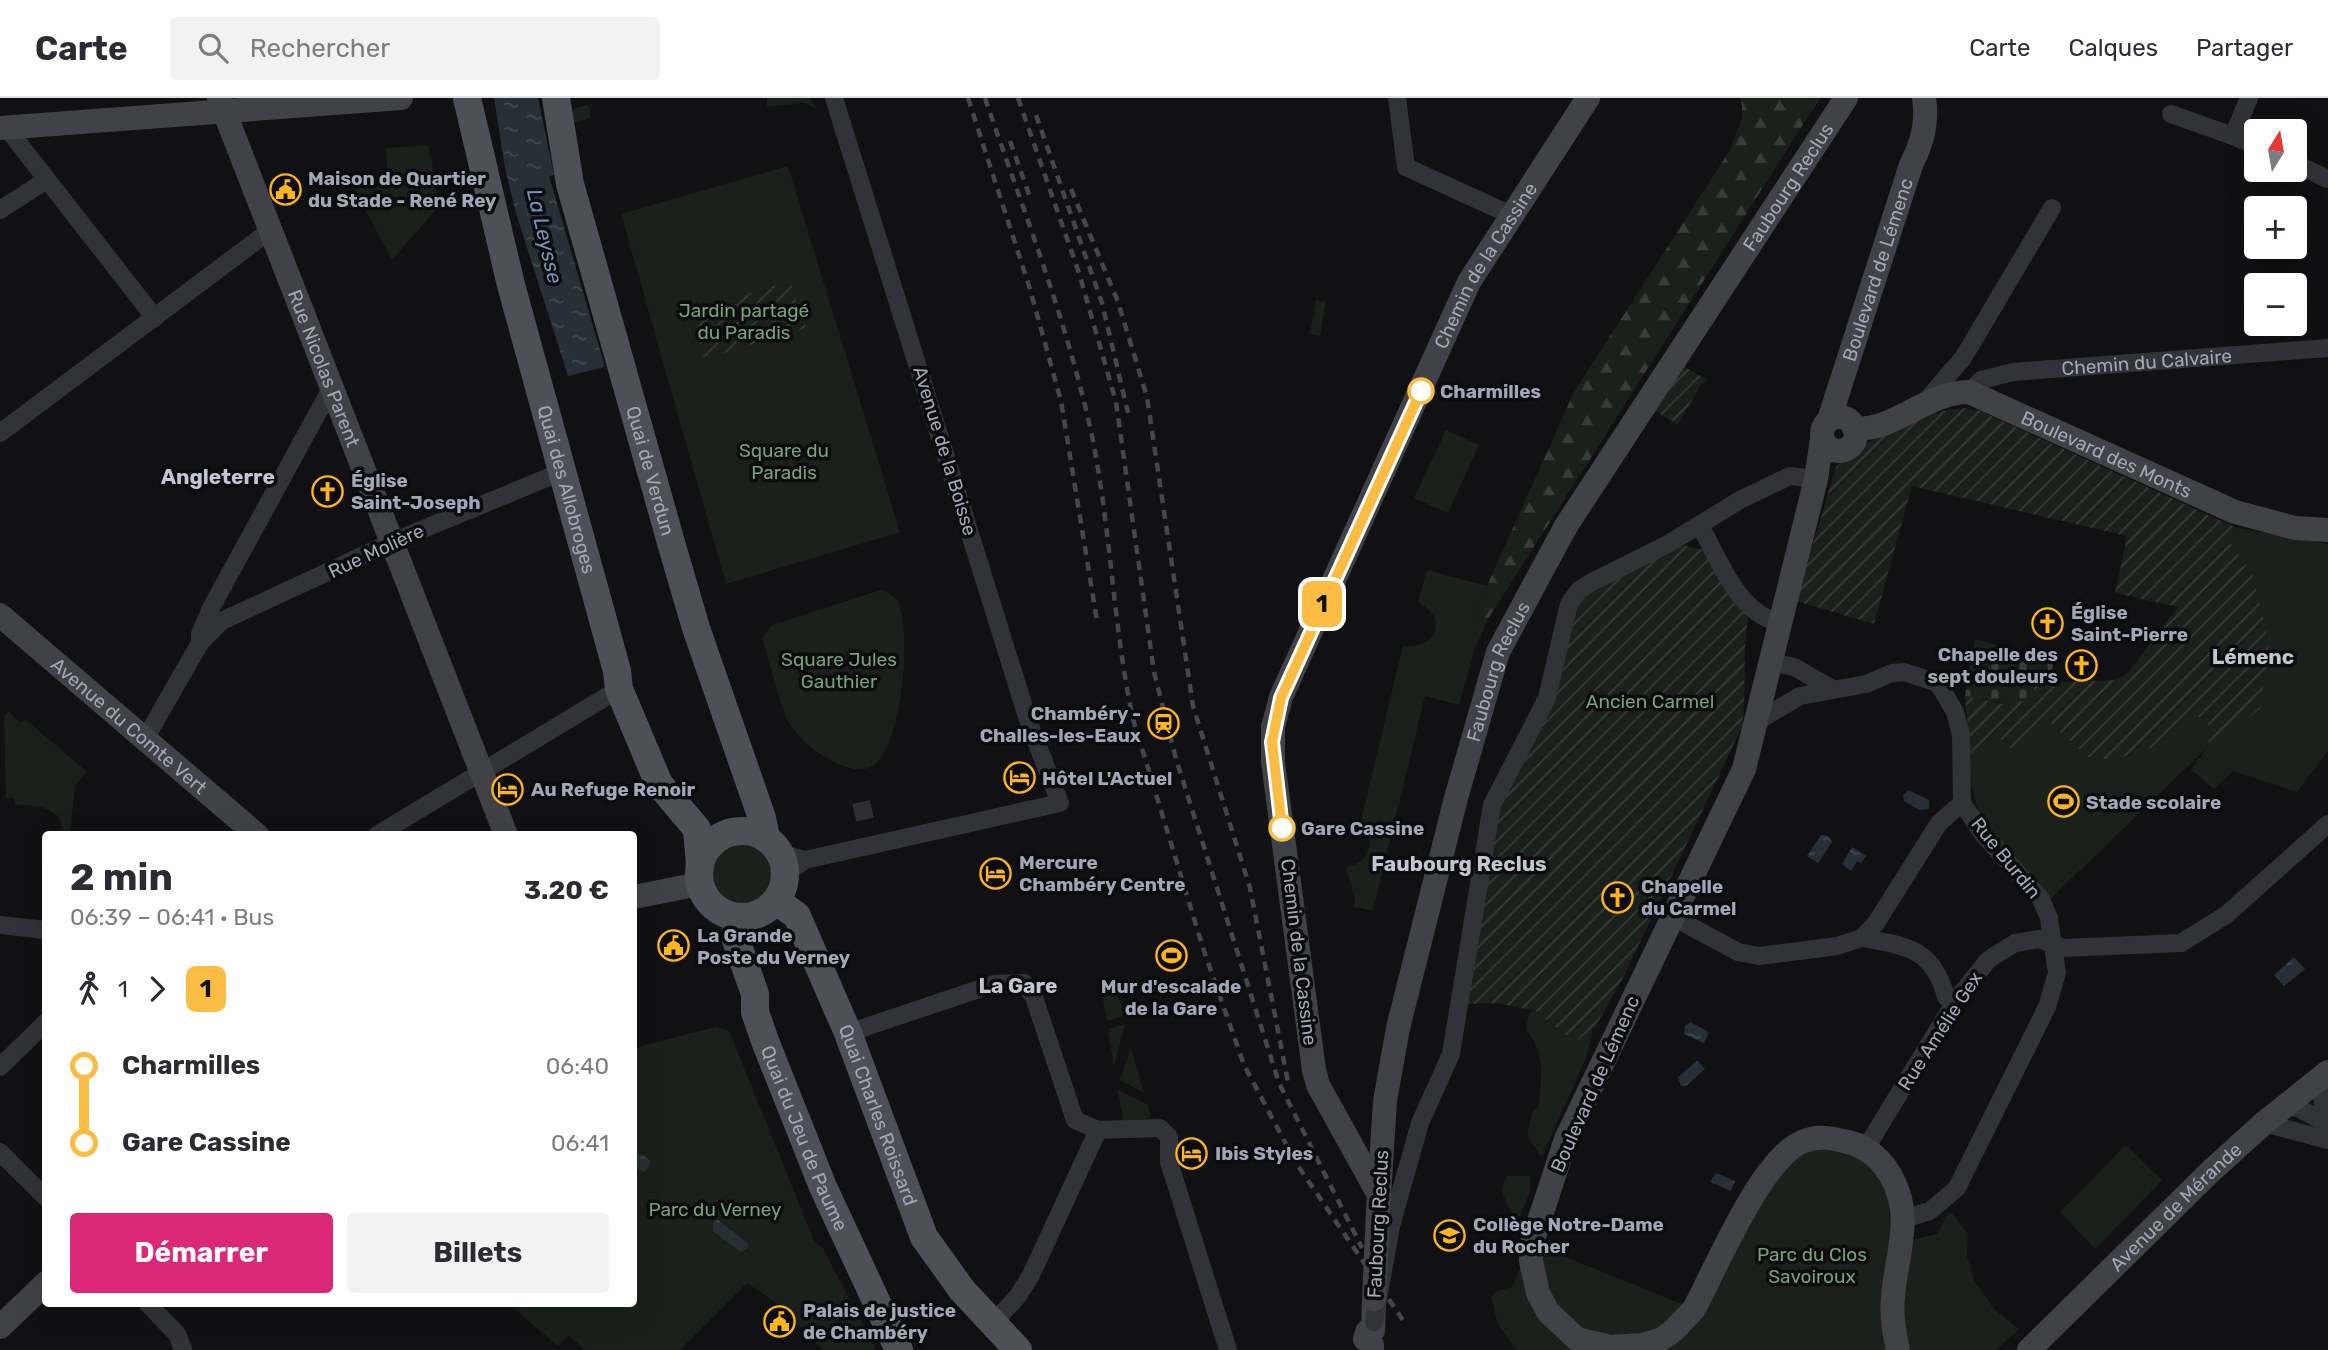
<!DOCTYPE html>
<html lang="fr">
<head>
<meta charset="utf-8">
<style>
  body { margin:0; font-family:Rubik,sans-serif; background:#f2f2f3; color:#2b2b33; height:100vh; display:flex; flex-direction:column; font-size:26px; white-space:nowrap }
  * { box-sizing:border-box; margin:0 }
  p { font-size:23px; color:#7c7c81 }
  .icon { flex:none; width:38px; height:38px; fill:none; stroke:currentColor; stroke-width:2; stroke-linecap:round; stroke-linejoin:round }
  .map { position:relative; flex:1; overflow:hidden }
  .drawer { position:absolute; left:42px; top:733px; width:595px; height:476px; display:flex; flex-direction:column; background:#fff; border-radius:7px; box-shadow:0 7px 28px #0002 }
  .drawer>* { flex:none }
  .badge { padding:0 14px; border-radius:10px; font-size:24px; line-height:46px }
  .needle { width:46px; rotate:11deg }
  .controls { position:absolute; left:2244px; top:21px; display:grid; gap:14px }
  .controls a { display:grid; place-items:center; width:63px; height:63px; border-radius:7px; background:#fff; box-shadow:0 7px 28px #0002; font-size:35px }
  .map>.badge { position:absolute; translate:-50% -50%; box-shadow:0 0 0 4px #fff }
  .legs { display:flex; align-items:center; gap:10px; height:77px; padding:0 28px; font-size:23px }
  .legs p { margin-inline-start:auto }
  .headline { display:flex; align-items:center; justify-content:space-between; height:119px; padding:0 28px }
  h1 { font-size:38px; font-weight:700; line-height:52px }
  .action { display:flex; gap:14px; margin-top:auto; padding:14px 28px }
  .action a { flex:1; height:80px; border-radius:7px; background:#db2777; color:#fff; font-size:28px; font-weight:700; line-height:80px; text-align:center }
  .action a+a { background:#f2f2f3; color:#2b2b33 }
  ul { padding:0 28px; list-style:none }
  li { display:flex; align-items:center; gap:24px; height:77px; font-size:26px }
  li i { display:grid; place-items:center; width:10px; height:100%; margin:0 9px; background:currentColor }
  li i::after { content:''; width:18px; height:18px; margin:-9px; border:5px solid; border-radius:50%; background:#fff }
  li p { margin-inline-start:auto }
  li:first-child i { background:linear-gradient(#0000 50%,currentColor 0) }
  li:last-child i { background:linear-gradient(currentColor 50%,#0000 0) }
  header { display:flex; align-items:center; gap:42px; box-sizing:border-box; height:98px; padding:0 35px; background:#fff; border-bottom:2px solid #e1e1e2 }
  header strong { font-size:33px }
  nav { display:flex; gap:38px; margin-inline-start:auto; font-size:24px }
  .search { width:490px; height:63px; background:#f2f2f3; display:flex; align-items:center; gap:18px; box-sizing:border-box; padding:0 24px; border-radius:7px; color:#7c7c81; font-size:26px }
  .map>svg:first-child { display:block }
</style>
</head>
<body>
<header>
<strong>Carte</strong>
<div class="search"><svg class="icon" aria-label="search" viewBox="0 0 24 24"><circle cx="10" cy="10" r="6"/><path d="M15 15l6 6"/></svg>Rechercher</div>
<nav><a>Carte</a><a>Calques</a><a>Partager</a></nav>
</header>
<div class="map">
<svg width="2328" height="1252" viewBox="0 0 2328 1252">
  <defs>
    <pattern id="forest-firs" width="22" height="20" patternUnits="userSpaceOnUse" patternTransform="scale(1.75)"><rect width="22" height="20" fill="#19211a"/><path d="M5 1l3.5 6h-7zM16 11l3.5 6h-7z" fill="#373e39"/></pattern>
    <pattern id="cemetery-stones" width="16" height="16" patternUnits="userSpaceOnUse" patternTransform="scale(1.75)"><rect width="16" height="16" fill="#19211a"/><path d="M2 7V4a2 2 0 0 1 4 0v3zM10 15v-3a2 2 0 0 1 4 0v3z" fill="#373e39"/></pattern>
    <pattern id="garden-furrows" width="10" height="10" patternUnits="userSpaceOnUse" patternTransform="scale(1.75)"><rect width="10" height="10" fill="#19211a"/><path d="M-1 1l2-2M0 10L10 0M9 11l2-2" fill="none" stroke="#373e39"/></pattern>
    <pattern id="water-ripples" width="26" height="14" patternUnits="userSpaceOnUse" patternTransform="scale(1.75)"><rect width="26" height="14" fill="#273037"/><path d="M2 4q2-2 4 0t4 0M15 11q2-2 4 0t4 0" fill="none" stroke="#434b52"/></pattern>
  </defs>
  <rect width="100%" height="100%" fill="#111113"/>
  <path fill="#19211a" d="M767 0H809L818 11 803 5 767 9Z
    M587 7 590 9V20L572 25 568 12Z
    M429 47 439 108 392 162 354 90 387 71 386 50Z
    M788 68 900 434 726 486 621 116Z
    M1316 202 1326 204 1320 238 1310 236Z
    M1446 332 1479 347 1448 415 1414 400Z
    M2237 430 2328 446V653L2297 694 2233 673 2214 691 2191 672 2207 650 2049 802C2031 774 1991 744 1980 717 1965 680 1970 637 1965 598L2004 606C2033 573 2095 595 2127 576Z
    M1427 472 1487 488 1473 519 1488 521 1474 553 1459 607 1425 598 1373 813 1354 809 1355 801 1346 769C1364 766 1370 755 1370 738L1360 726 1403 548C1420 550 1443 541 1434 519 1432 513 1423 508 1418 503Z
    M881 492C888 495 894 497 898 504 912 533 902 648 874 667 859 677 843 668 829 661 815 654 794 636 787 621 776 596 771 566 762 540L772 527Z
    M9 614 21 625 25 621 87 674 75 687 70 737H63C63 707 38 708 15 707V700H6L4 619Z
    M707 777a34 34 0 1 1 68 0a34 34 0 1 1-68 0Z
    M1107 878 1127 917 1107 923 1102 896 1104 879Z
    M1536 913 1575 944 1593 930 1587 958 1542 1059 1527 1038 1533 1012 1539 1009C1541 979 1546 956 1526 932L1529 915Z
    M1125 926 1114 969 1108 931Z
    M716 929 729 933 815 1145 823 1150 876 1252H823L781 1208 747 1185 680 1252H585L568 1237 558 1248 509 1206H634V950Z
    M1131 950 1144 995 1120 982Z
    M1118 992 1148 1007 1151 1020 1123 1023Z
    M1813 1041 1887 1072 1898 1252H1517L1498 1227 1491 1199 1496 1193 1512 1189 1531 1148 1546 1151 1694 1211 1749 1106Z
    M2126 1047 2162 1082 2095 1151 2060 1114Z
    M1507 1078H1530V1093L1517 1126 1501 1093Z
    M1952 1115 1968 1136 1967 1159 1975 1184 1994 1211 2019 1231 1996 1252H1905L1898 1223 1911 1142 1937 1136 1948 1116Z"/>
  <path fill="url(#forest-firs)" d="M1741 0H1820L1488 521 1473 519 1574 294 1730 52 1743 18Z"/>
  <path fill="url(#cemetery-stones)" d="M1975 541 2035 558 2054 560 2050 584 2036 586 2029 606 2010 600 2005 605 1965 598Z"/>
  <path fill="url(#garden-furrows)" d="M790 183 806 230 704 261 695 225 719 217 717 205Z
    M1683 268 1708 282 1701 286 1678 327 1656 313Z
    M1964 310 1980 313 2237 430 2228 442 2253 478 2269 545 2260 611 2208 652 2210 629 2191 612 2151 650 2113 662 2088 659 2049 624 2015 655 1997 637 1971 658 1965 598 2004 606 2010 600 2029 606 2036 585 2118 582 2127 576 2178 509 2115 495 2127 438 1912 388 1874 526 1796 503 1836 369C1871 338 1917 314 1964 310Z
    M1681 447 1708 453 1748 520C1742 557 1747 592 1742 629L1624 878 1596 928 1575 944 1536 913 1496 905 1467 906 1500 704 1579 501 1659 456Z"/>
  <path fill="url(#water-ripples)" d="M494 0H538L554 77 549 78 605 269 568 278 516 115 505 70Z
    M1908 692 1929 702V711L1919 712 1904 703 1903 698Z
    M1821 737 1828 738 1832 744 1818 765 1807 758Z
    M1852 749 1866 758 1861 765 1857 763 1851 773 1842 766Z
    M2294 859 2305 871 2284 888 2274 877Z
    M1690 924 1709 934 1704 945 1684 936 1685 928Z
    M1697 963 1705 971 1686 988H1681L1678 979Z
    M634 1056 643 1057 650 1063 649 1069 644 1074 634 1068Z
    M1716 1075 1735 1083 1731 1093 1710 1084Z
    M718 1122 748 1146V1150L741 1154 713 1133V1123Z"/>
  <g fill="none" stroke-linecap="round" stroke-linejoin="round">
    <path stroke="#2e2f33" stroke-width="18" stroke-dasharray="18 9" stroke-linecap="butt" d="M861 704 867 729"/>
    <g stroke="#323338" stroke-width="18">
      <path d="M1397 0 1406 69 1511 117"/>
      <path d="M2249 0 2233 38 2256 48"/>
      <path d="M2171 16 2233 38"/>
      <path d="M6 29 155 220"/>
      <path d="M2294 65 2328 81"/>
      <path d="M0 112 45 83"/>
      <path id="s1" d="M1969 294 1981 282 2013 274 2328 250"/>
      <path d="M1924 305 1963 260 2052 110"/>
      <path d="M0 335 272 131"/>
      <path d="M1700 428C1721 464 1736 513 1779 525"/>
      <path d="M200 545 222 523 392 444 561 374"/>
      <path d="M1770 564 1794 569 1833 591"/>
      <path d="M1756 624 1800 598 1866 586 1892 575 1904 574 1938 585 1955 614 1961 637 1962 705 1983 736 2041 801 2049 820 2057 875 2047 909 1957 1090 1930 1113 1903 1121"/>
      <path d="M145 641 200 545V536L211 510 333 287"/>
      <path d="M377 737 619 591"/>
      <path d="M780 755 805 762"/>
      <path d="M786 775 805 762 1060 705 1029 625 834 0"/>
      <path d="M1673 819 1738 854 1759 858 1837 848 1862 840 1876 825 1939 725 1962 705"/>
      <path d="M0 827 46 832"/>
      <path d="M1862 840C1907 848 1933 850 1946 899L1956 902"/>
      <path d="M848 935 994 886 1024 885 1034 899 1075 1022 1098 1032 1160 1030 1169 1039V1064L1228 1252"/>
      <path d="M0 969 46 924"/>
      <path d="M2321 979 2323 1007 2328 1019"/>
      <path d="M2284 1008 2298 1010 2328 1026"/>
      <path d="M2264 1025 2328 1042"/>
      <path d="M1866 1050 1956 902 1988 862 2015 845 2039 841 2063 850 2181 845 2226 817 2328 726"/>
      <path d="M0 1054 46 1100"/>
      <path d="M1391 1128 1420 1025 1451 956 1492 707 1547 600 1569 506 1579 492 1592 484 1668 446 1740 402 1790 378 1816 381"/>
      <path d="M148 1206 177 1236 183 1252"/>
      <path d="M993 1225 1018 1198 1031 1177 1098 1032"/>
    </g>
    <g stroke="#404248" stroke-width="24">
      <path id="s2" d="M219 0 506 737"/>
      <path d="M0 30 401 0"/>
      <circle cx="1839" cy="336" r="17"/>
      <path id="s3" d="M1829 322 1911 67C1922 45 1928 25 1924 0"/>
      <path id="s4" d="M1854 330C1892 335 1926 294 1969 294L2235 414 2295 430 2328 432"/>
      <path d="M1822 341 1816 381 1744 671 1566 1041 1531 1148V1163L1538 1195 1548 1214 1577 1241 1610 1249 1642 1247 1660 1242 1673 1233 1694 1211C1716 1170 1761 1061 1802 1044 1818 1037 1832 1040 1848 1044 1873 1050 1890 1070 1898 1094 1910 1127 1895 1166 1893 1199 1891 1217 1894 1235 1898 1252"/>
      <path id="s5" d="M0 517 257 737"/>
      <path d="M634 799 699 786"/>
      <path id="s6" d="M1379 1097 1318 987 1314 972 1273 664V629L1281 599 1469 184 1588 0"/>
      <path id="s7" d="M1378 1113 1385 1003 1398 930 1456 700 1498 554 1566 428 1846 0"/>
      <path d="M0 1229 46 1185"/>
      <path d="M1372 1252V1247L1365 1241 1367 1234 1373 1232 1374 1202"/>
      <path id="s8" d="M2029 1252 2210 1074 2264 1025 2328 974"/>
    </g>
    <g stroke="#4e5057" stroke-width="28">
      <path id="s9" d="M467 0 511 187 617 573 619 591 659 686 697 731 700 767"/>
      <path id="s10" d="M556 0 570 86 672 448 696 530 762 720 766 740"/>
      <circle cx="742" cy="776" r="43"/>
      <path id="s11" d="M777 803 797 818 848 935 924 1139 962 1192 1018 1252"/>
      <path id="s12" d="M737 820 735 839 755 896V914L765 943 823 1089 899 1252"/>
    </g>
    <path stroke="#45474d" stroke-width="4.5" stroke-dasharray="9 7" stroke-linecap="butt" d="M968 0 1030 191 1061 303 1097 523
      M985 0C1023 112 1067 222 1092 338 1111 432 1113 528 1133 621L1203 850 1244 967 1296 1065 1405 1225
      M1018 0 1079 175 1116 304 1154 574 1176 661 1279 985 1362 1150
      M1036 17 1102 205 1128 315
      M1010 43 1031 102
      M1071 91 1118 204 1147 299 1193 608 1250 790 1289 989"/>
    <path stroke="#323338" stroke-width="18" d="M1374 1224 1391 1128"/>
    <path stroke="#404248" stroke-width="24" d="M1374 1201 1378 1113"/>
  </g>
  <g fill="none" stroke-linecap="round" stroke-linejoin="round">
    <defs>
      <path id="line-1" d="M1282 730 1272 644 1281 600 1421 293"/>
    </defs>
    <use href="#line-1" stroke="#fff" stroke-width="16"/>
    <use href="#line-1" stroke="#fbbc43" stroke-width="10"/>
  </g>
  <defs>
    <symbol id="civic-ring" viewBox="-11 -11 22 22"><circle r="9.5" fill="#0c0c0e" stroke="#feb51e" stroke-width="1.5"/><path d="M-.6-6.5H3V-4.5H.6V-3L4-1V1h2V6H-6V1h2V-1L-.6-3ZM-1.2 2.5V6h2.4V2.5Z" fill="#feb51e"/></symbol>
    <symbol id="church-ring" viewBox="-11 -11 22 22"><circle r="9.5" fill="#0c0c0e" stroke="#feb51e" stroke-width="1.5"/><path d="M-1.2-6h2.4v3.5h3.3v2.4h-3.3V6h-2.4V-.1h-3.3v-2.4h3.3Z" fill="#feb51e"/></symbol>
    <symbol id="station-ring" viewBox="-11 -11 22 22"><circle r="9.5" fill="#0c0c0e" stroke="#feb51e" stroke-width="1.5"/><path d="M-3-6H3Q5-6 5-4V2Q5 4 3 4L4.5 6H3L1.5 4h-3L-3 6H-4.5L-3 4Q-5 4-5 2V-4Q-5-6-3-6ZM-3.5-4v3h7v-3ZM-3.5 1v1.5H-2V1ZM2 1v1.5H3.5V1Z" fill="#feb51e"/></symbol>
    <symbol id="hotel-ring" viewBox="-11 -11 22 22"><circle r="9.5" fill="#0c0c0e" stroke="#feb51e" stroke-width="1.5"/><path d="M-6-4.5h1.5V1H6V5H4.5V3h-9V5H-6ZM-4 0a1.8 1.8 0 1 1 3.6 0ZM.5 0V-2.5h3Q6-2.5 6 0Z" fill="#feb51e"/></symbol>
    <symbol id="stadium-ring" viewBox="-11 -11 22 22"><circle r="9.5" fill="#0c0c0e" stroke="#feb51e" stroke-width="1.5"/><path d="M0-5a6.5 5 0 1 0 0 10a6.5 5 0 1 0 0-10ZM-3.5-1.8h7v3.6h-7Z" fill="#feb51e"/></symbol>
    <symbol id="school-ring" viewBox="-11 -11 22 22"><circle r="9.5" fill="#0c0c0e" stroke="#feb51e" stroke-width="1.5"/><path d="M0-5L7-2L0 1L-7-2ZM-4 1L0 2.5L4 1V4Q0 6-4 4Z" fill="#feb51e"/></symbol>
  </defs>
  <g fill-rule="evenodd">
    <use href="#civic-ring" x="268" y="74" width="35" height="35"/>
    <use href="#church-ring" x="310" y="376" width="35" height="35"/>
    <use href="#church-ring" x="2030" y="508" width="35" height="35"/>
    <use href="#church-ring" x="2064" y="550" width="35" height="35"/>
    <use href="#station-ring" x="1146" y="608" width="35" height="35"/>
    <use href="#hotel-ring" x="1002" y="662" width="35" height="35"/>
    <use href="#hotel-ring" x="490" y="674" width="35" height="35"/>
    <use href="#stadium-ring" x="2046" y="686" width="35" height="35"/>
    <use href="#hotel-ring" x="978" y="758" width="35" height="35"/>
    <use href="#church-ring" x="1600" y="782" width="35" height="35"/>
    <use href="#civic-ring" x="656" y="830" width="35" height="35"/>
    <use href="#stadium-ring" x="1154" y="840" width="35" height="35"/>
    <use href="#hotel-ring" x="1174" y="1038" width="35" height="35"/>
    <use href="#school-ring" x="1432" y="1120" width="35" height="35"/>
    <use href="#civic-ring" x="762" y="1206" width="35" height="35"/>
  </g>
  <g fill="#fff" stroke="#fbbc43" stroke-width="3.5">
    <circle cx="1421" cy="293" r="12"/>
    <circle cx="1282" cy="730" r="12"/>
  </g>
  <g text-anchor="middle" dominant-baseline="central" stroke-width="7" stroke-linejoin="round" paint-order="stroke">
    <g font-size="19" font-weight="bold" fill="#a1a7b5" stroke="#0c0c0e" text-anchor="start">
      <text x="308" y="80">Maison de Quartier<tspan x="308" dy="22">du Stade - René Rey</tspan></text>
      <text x="351" y="382">Église<tspan x="351" dy="22">Saint-Joseph</tspan></text>
      <text x="2071" y="514">Église<tspan x="2071" dy="22">Saint-Pierre</tspan></text>
      <text x="2058" y="556" text-anchor="end">Chapelle des<tspan x="2058" dy="22">sept douleurs</tspan></text>
      <text x="1141" y="615" text-anchor="end">Chambéry -<tspan x="1141" dy="22">Challes-les-Eaux</tspan></text>
      <text x="1042" y="680">Hôtel L'Actuel</text>
      <text x="531" y="691">Au Refuge Renoir</text>
      <text x="2086" y="704">Stade scolaire</text>
      <text x="1019" y="764">Mercure<tspan x="1019" dy="22">Chambéry Centre</tspan></text>
      <text x="1641" y="788">Chapelle<tspan x="1641" dy="22">du Carmel</tspan></text>
      <text x="697" y="837">La Grande<tspan x="697" dy="22">Poste du Verney</tspan></text>
      <text x="1171" y="888" text-anchor="middle">Mur d'escalade<tspan x="1171" dy="22">de la Gare</tspan></text>
      <text x="1215" y="1055">Ibis Styles</text>
      <text x="1473" y="1126">Collège Notre-Dame<tspan x="1473" dy="22">du Rocher</tspan></text>
      <text x="803" y="1212">Palais de justice<tspan x="803" dy="22">de Chambéry</tspan></text>
    </g>
    <g font-size="19" fill="#a1a7b5" stroke="#0c0c0e">
      <text stroke="none"><textPath href="#s7" startOffset="1122">Faubourg Reclus</textPath></text>
      <text stroke="none"><textPath href="#s6" startOffset="996">Chemin de la Cassine</textPath></text>
      <text stroke="none"><textPath href="#s3" startOffset="158">Boulevard de Lémenc</textPath></text>
      <text stroke="none"><textPath href="#s1" startOffset="184">Chemin du Calvaire</textPath></text>
      <text stroke="none"><textPath href="#s2" startOffset="290">Rue Nicolas Parent</textPath></text>
      <text transform="translate(945 353) rotate(73)">Avenue de la Boisse</text>
      <text stroke="none"><textPath href="#s4" startOffset="273">Boulevard des Monts</textPath></text>
      <text stroke="none"><textPath href="#s10" startOffset="385">Quai de Verdun</textPath></text>
      <text stroke="none"><textPath href="#s9" startOffset="404">Quai des Allobroges</textPath></text>
      <text transform="translate(376 453) rotate(-25)">Rue Molière</text>
      <text stroke="none"><textPath href="#s7" startOffset="555">Faubourg Reclus</textPath></text>
      <text stroke="none"><textPath href="#s5" startOffset="170">Avenue du Comte Vert</textPath></text>
      <text transform="translate(2006 760) rotate(51)">Rue Burdin</text>
      <text transform="translate(1299 854) rotate(83)">Chemin de la Cassine</text>
      <text transform="translate(1940 933) rotate(-57)">Rue Amélie Gex</text>
      <text transform="translate(1595 986) rotate(-66)">Boulevard de Lémenc</text>
      <text stroke="none"><textPath href="#s11" startOffset="240">Quai Charles Roissard</textPath></text>
      <text stroke="none"><textPath href="#s12" startOffset="233">Quai du Jeu de Paume</textPath></text>
      <text stroke="none"><textPath href="#s8" startOffset="205">Avenue de Mérande</textPath></text>
      <text transform="translate(1378 1126) rotate(-87)">Faubourg Reclus</text>
    </g>
    <g font-size="19" fill="#77a17a" stroke="#0c0c0e">
      <text x="744" y="212">Jardin partagé<tspan x="744" dy="22">du Paradis</tspan></text>
      <text x="784" y="352">Square du<tspan x="784" dy="22">Paradis</tspan></text>
      <text x="839" y="561">Square Jules<tspan x="839" dy="22">Gauthier</tspan></text>
      <text x="1650" y="603">Ancien Carmel</text>
      <text x="715" y="1111">Parc du Verney</text>
      <text x="1812" y="1156">Parc du Clos<tspan x="1812" dy="22">Savoiroux</tspan></text>
    </g>
    <g font-size="19" font-weight="bold" fill="#a1a7b5" stroke="#0c0c0e" text-anchor="start">
      <text x="1440" y="293">Charmilles</text>
      <text x="1301" y="730">Gare Cassine</text>
    </g>
    <g font-size="21" font-style="italic" fill="#7595b3" stroke="#0c0c0e">
      <text transform="translate(545 138) rotate(77)">La Leysse</text>
    </g>
    <g font-size="21" font-weight="bold" fill="#c3c6d0" stroke="#0c0c0e">
      <text x="218" y="378">Angleterre</text>
      <text x="2253" y="558">Lémenc</text>
      <text x="1459" y="765">Faubourg Reclus</text>
      <text x="1018" y="887">La Gare</text>
    </g>
  </g>
</svg>
<div class="controls">
<a><svg class="needle" viewBox="-14 -14 28 28"><path d="M0-13l5 13h-10z" fill="#e53935"/><path d="M0 13l5-13h-10z" fill="#7c7c81"/></svg></a>
<a>+</a>
<a>−</a>
</div>
<b class="badge" style="left:1322px;top:506px;background:#fbbc43;color:#111">1</b>
<section class="drawer">
<div class="headline"><div><h1>2 min</h1><p>06:39 – 06:41 · Bus</p></div><b>3.20 €</b></div>
<div class="legs"><svg class="icon" aria-label="walk" viewBox="0 0 24 24"><circle cx="13" cy="4" r="2"/><path d="M13 8l-2 6 4 7M11 14l-3 7M7 12l3-4h3l4 4"/></svg>1<svg class="icon" aria-label="forward" viewBox="0 0 24 24"><path d="M9 5l7 7-7 7"/></svg><b class="badge" style="background:#fbbc43;color:#111">1</b></div>
<ul>
<li><i style="color:#fbbc43"></i><b>Charmilles</b><p>06:40</p></li>
<li><i style="color:#fbbc43"></i><b>Gare Cassine</b><p>06:41</p></li>
</ul>
<div class="action"><a>Démarrer</a><a>Billets</a></div>
</section>
</div>
</body>
</html>
